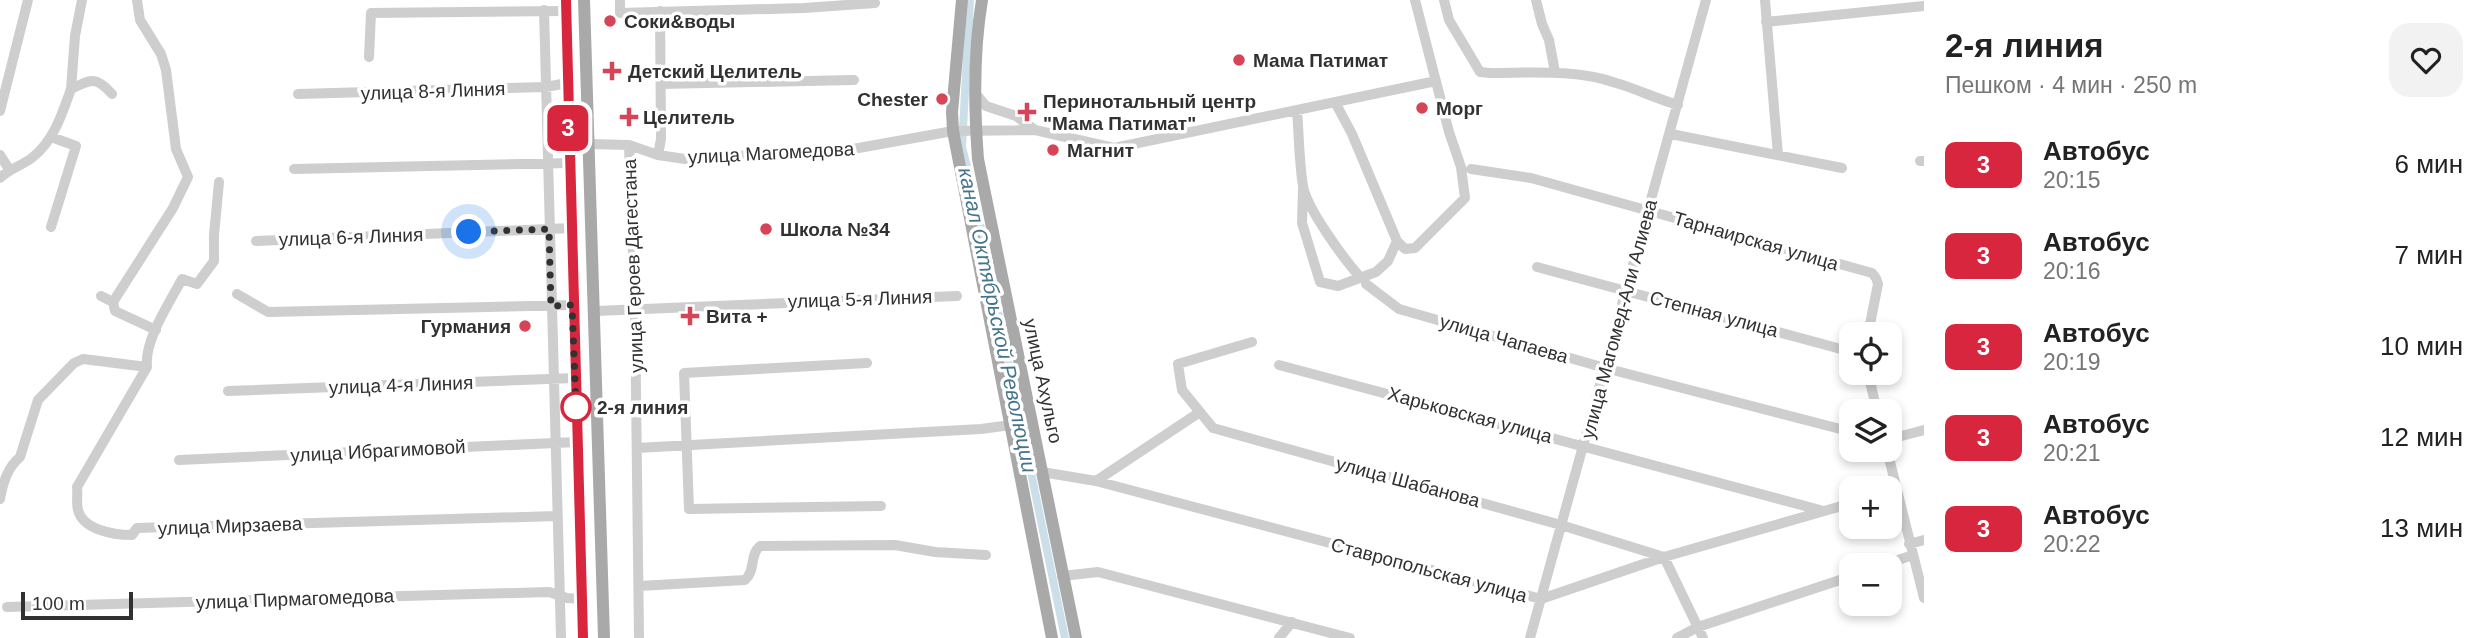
<!DOCTYPE html>
<html lang="ru">
<head>
<meta charset="utf-8">
<style>
  body { margin:0; font-family:Arial,sans-serif; background:#f2f2f2; color:#222; height:100vh; display:flex; flex-direction:column; font-size:26px; white-space:nowrap }
  * { box-sizing:border-box; margin:0 }
  p { font-size:23px; color:#767676 }
  .icon { flex:none; width:38px; height:38px; fill:none; stroke:currentColor; stroke-width:2; stroke-linecap:round; stroke-linejoin:round }
  .map { position:relative; flex:1; overflow:hidden }
  .side { display:flex; flex-direction:column; background:#fff; width:560px }
  .side>* { flex:none }
  .badge { padding:0 14px; border-radius:10px; font-size:24px; line-height:46px }
  .fabs { position:absolute; left:1839px; top:322px; display:grid; gap:14px }
  .fabs a { display:grid; place-items:center; width:63px; height:63px; border-radius:14px; background:#fff; box-shadow:0 4px 10px #0003; font-size:35px }
  .scale { position:absolute; left:21px; bottom:18px; width:112px; box-sizing:border-box; padding-left:7px; border:4px solid #313131; border-top:0; font-size:19px; line-height:24px; white-space:nowrap; color:#313131; -webkit-text-stroke:5px #fff; paint-order:stroke }
  .you { position:absolute; width:35px; height:35px; margin:-18px; border:5px solid #fff; border-radius:50%; background:#1a73e8; box-shadow:0 0 0 10px #1a73e833 }
  .map>.badge { position:absolute; translate:-50% -50%; box-shadow:0 0 0 4px #fff }
  .round { display:grid; place-items:center; flex:none; width:74px; height:74px; border-radius:21px; background:#f2f2f2 }
  .summary { display:flex; align-items:center; justify-content:space-between; height:119px; padding:0 21px }
  h1 { font-size:33px; font-weight:600; line-height:52px }
  ul { padding:0; list-style:none }
  li { display:flex; align-items:center; gap:21px; height:91px; padding:0 21px }
  li div { flex:1 }
  li b { display:block; font-size:26px }
  li em { font-style:normal }
  li .badge { min-width:77px; font-weight:700; text-align:center }
  main { display:flex; flex:1; min-height:0 }
  .map>svg:first-child { display:block }
</style>
</head>
<body>
<main>
<div class="map">
<svg width="1924" height="638" viewBox="0 0 1924 638">
  <rect width="100%" height="100%" fill="#fff"/>
  <g fill="none" stroke-linecap="round" stroke-linejoin="round">
    <path stroke="#ccdfe8" stroke-width="8" d="M970 0 962 147 973 190 1065 638"/>
    <path stroke="#cecece" stroke-width="10" d="M620 0V13L804 8 875 3
      M1444 0 1449 20 1480 72 1490 73C1532 73 1575 69 1616 83 1637 89 1657 99 1678 105
      M1536 0 1542 24 1549 40 1555 72
      M1765 0 1778 155
      M544 10 561 638
      M1766 22 1924 6
      M369 57 371 13 566 11
      M661 84 854 80
      M71 89 75 36 82 0
      M975 93 986 106 1016 116 1035 130
      M298 94 546 87 567 83
      M1335 102 1352 134 1397 241
      M1297 110C1299 135 1299 161 1303 186 1307 209 1344 259 1360 277
      M0 111 28 0
      M1671 134 1842 168
      M589 144 629 145 658 155 685 159 853 149 953 131 1035 130 1114 148 1436 81
      M629 145 635 309 639 638
      M0 155 9 169
      M658 155 661 139 660 11
      M1920 161H1924
      M294 169 570 163
      M1471 169 1531 178 1872 273 1876 278 1878 284 1868 334
      M0 178C10 168 22 166 33 157 54 140 62 114 71 89 91 79 96 76 112 94
      M1303 189 1302 223 1320 282 1338 286 1376 272 1388 261 1397 241 1405 249 1415 248 1465 198 1461 167 1449 132 1415 0
      M51 227 76 146 51 137
      M256 241 572 228
      M1537 267 1852 352
      M1366 284 1399 309 1605 368 1852 432
      M237 294 268 312 572 305
      M101 296 113 302 115 311 156 330
      M113 302 173 208 188 177 176 149 166 70 161 54 140 20 137 0
      M596 311 957 296
      M1252 342 1178 364 1182 390 1213 428 1561 525 1664 557 1703 638
      M867 363 684 373 689 509 881 506
      M1279 365 1820 510
      M147 367 77 487C78 494 76 503 78 510 83 530 114 535 132 535L137 528 557 516
      M147 367C144 340 170 302 182 279L197 284 214 261V235L219 182
      M1868 373 1877 411
      M228 391 575 378
      M1890 439 1924 430
      M637 448 981 429 1011 425
      M1887 450 1924 598
      M179 460 577 442
      M1042 472 1096 481 1541 599 1664 557 1852 503
      M1096 481 1200 412
      M0 499C3 483 7 468 20 457L38 400 74 363 83 359 147 367
      M1909 544 1924 540
      M1883 565 1913 555
      M1062 576 1098 572 1350 638
      M639 586 745 580C756 571 749 555 760 546L895 545 935 552 986 555
      M7 607 549 592 567 598 582 599
      M1279 638 1292 622
      M1530 638 1706 0
      M1677 638 1698 627 1852 576"/>
    <path stroke="#a9a9a9" stroke-width="12" d="M566 0 583 638
      M584 0 604 638
      M962 0 952 112 953 131 1052 638
      M982 0C973 53 974 106 978 159L1076 638"/>
  </g>
  <g fill="none" stroke-linecap="round" stroke-linejoin="round">
    <defs>
      <path id="line" d="M566 0 583 638"/>
    </defs>
    <use href="#line" stroke="#fff" stroke-width="16"/>
    <use href="#line" stroke="#d7263d" stroke-width="10"/>
    <path stroke="#313131" stroke-width="7" stroke-dasharray="0 12.6" d="M469 232 549 229 551 306 572 305 576 407"/>
  </g>
  <g fill="#d64557" stroke="#fff" stroke-width="2.5">
    <circle cx="610" cy="21" r="7"/>
    <circle cx="1239" cy="60" r="7"/>
    <path d="M608.5 60.5h7v7h7v7h-7v7h-7v-7h-7v-7h7z"/>
    <circle cx="942" cy="99" r="7"/>
    <circle cx="1422" cy="108" r="7"/>
    <path d="M1023.5 101.5h7v7h7v7h-7v7h-7v-7h-7v-7h7z"/>
    <path d="M625.5 106.5h7v7h7v7h-7v7h-7v-7h-7v-7h7z"/>
    <circle cx="1053" cy="150" r="7"/>
    <circle cx="766" cy="229" r="7"/>
    <path d="M686.5 305.5h7v7h7v7h-7v7h-7v-7h-7v-7h7z"/>
    <circle cx="525" cy="326" r="7"/>
  </g>
  <circle fill="#fff" stroke="#d7263d" stroke-width="3.5" cx="576" cy="407" r="14"/>
  <g text-anchor="middle" dominant-baseline="central" stroke-width="7" stroke-linejoin="round" paint-order="stroke">
    <g font-size="19" font-weight="bold" fill="#313131" stroke="#fff" text-anchor="start">
      <text x="624" y="21">Соки&amp;воды</text>
      <text x="1253" y="60">Мама Патимат</text>
      <text x="628" y="71">Детский Целитель</text>
      <text x="928" y="99" text-anchor="end">Chester</text>
      <text x="1043" y="101">Перинотальный центр<tspan x="1043" dy="22">"Мама Патимат"</tspan></text>
      <text x="1436" y="108">Морг</text>
      <text x="643" y="117">Целитель</text>
      <text x="1067" y="150">Магнит</text>
      <text x="780" y="229">Школа №34</text>
      <text x="706" y="316">Вита +</text>
      <text x="511" y="326" text-anchor="end">Гурмания</text>
    </g>
    <g font-size="19" fill="#313131" stroke="#fff">
      <text transform="translate(433 91) rotate(-2)">улица 8-я Линия</text>
      <text transform="translate(771 153) rotate(-3)">улица Магомедова</text>
      <text transform="translate(351 237) rotate(-2)">улица 6-я Линия</text>
      <text transform="translate(1756 241) rotate(16)">Тарнаирская улица</text>
      <text transform="translate(633 266) rotate(-92)">улица Героев Дагестана</text>
      <text transform="translate(860 299) rotate(-2)">улица 5-я Линия</text>
      <text transform="translate(1714 314) rotate(15)">Степная улица</text>
      <text transform="translate(1619 319) rotate(-75)">улица Магомед-Али Алиева</text>
      <text transform="translate(1504 339) rotate(16)">улица Чапаева</text>
      <text transform="translate(1043 381) rotate(78)">улица Ахульго</text>
      <text transform="translate(401 385) rotate(-2)">улица 4-я Линия</text>
      <text transform="translate(1470 415) rotate(15)">Харьковская улица</text>
      <text transform="translate(378 451) rotate(-3)">улица Ибрагимовой</text>
      <text transform="translate(1408 482) rotate(15)">улица Шабанова</text>
      <text transform="translate(230 526) rotate(-2)">улица Мирзаева</text>
      <text transform="translate(1429 570) rotate(15)">Ставропольская улица</text>
      <text transform="translate(295 599) rotate(-2)">улица Пирмагомедова</text>
    </g>
    <g font-size="19" font-weight="bold" fill="#313131" stroke="#fff" text-anchor="start">
      <text x="597" y="407">2-я линия</text>
    </g>
    <g font-size="21" font-style="italic" fill="#45758d" stroke="#fff">
      <text transform="translate(998 320) rotate(78)">канал Октябрьской Революции</text>
    </g>
  </g>
</svg>
<div class="fabs">
<a><svg class="icon" aria-label="locate" viewBox="0 0 24 24"><circle cx="12" cy="12" r="6"/><path d="M12 2v4M12 18v4M2 12h4M18 12h4"/></svg></a>
<a><svg class="icon" aria-label="layers" viewBox="0 0 24 24"><path d="M12 4l9 5-9 5-9-5zM3 14l9 5 9-5"/></svg></a>
<a>+</a>
<a>−</a>
</div>
<div class="scale">100 m</div>
<div class="you" style="left:469px;top:232px"></div>
<b class="badge" style="left:568px;top:128px;background:#d7263d;color:#fff">3</b>
</div>
<section class="side">
<div class="summary"><div><h1>2-я линия</h1><p>Пешком · 4 мин · 250 m</p></div><a class="round"><svg class="icon" aria-label="heart" viewBox="0 0 24 24"><path d="M12 20l-8-8c-3-5 5-10 8-4 3-6 11-1 8 4z"/></svg></a></div>
<ul>
<li><span class="badge" style="background:#d7263d;color:#fff">3</span><div><b>Автобус</b><p>20:15</p></div><em>6 мин</em></li>
<li><span class="badge" style="background:#d7263d;color:#fff">3</span><div><b>Автобус</b><p>20:16</p></div><em>7 мин</em></li>
<li><span class="badge" style="background:#d7263d;color:#fff">3</span><div><b>Автобус</b><p>20:19</p></div><em>10 мин</em></li>
<li><span class="badge" style="background:#d7263d;color:#fff">3</span><div><b>Автобус</b><p>20:21</p></div><em>12 мин</em></li>
<li><span class="badge" style="background:#d7263d;color:#fff">3</span><div><b>Автобус</b><p>20:22</p></div><em>13 мин</em></li>
</ul>
</section>
</main>
</body>
</html>
